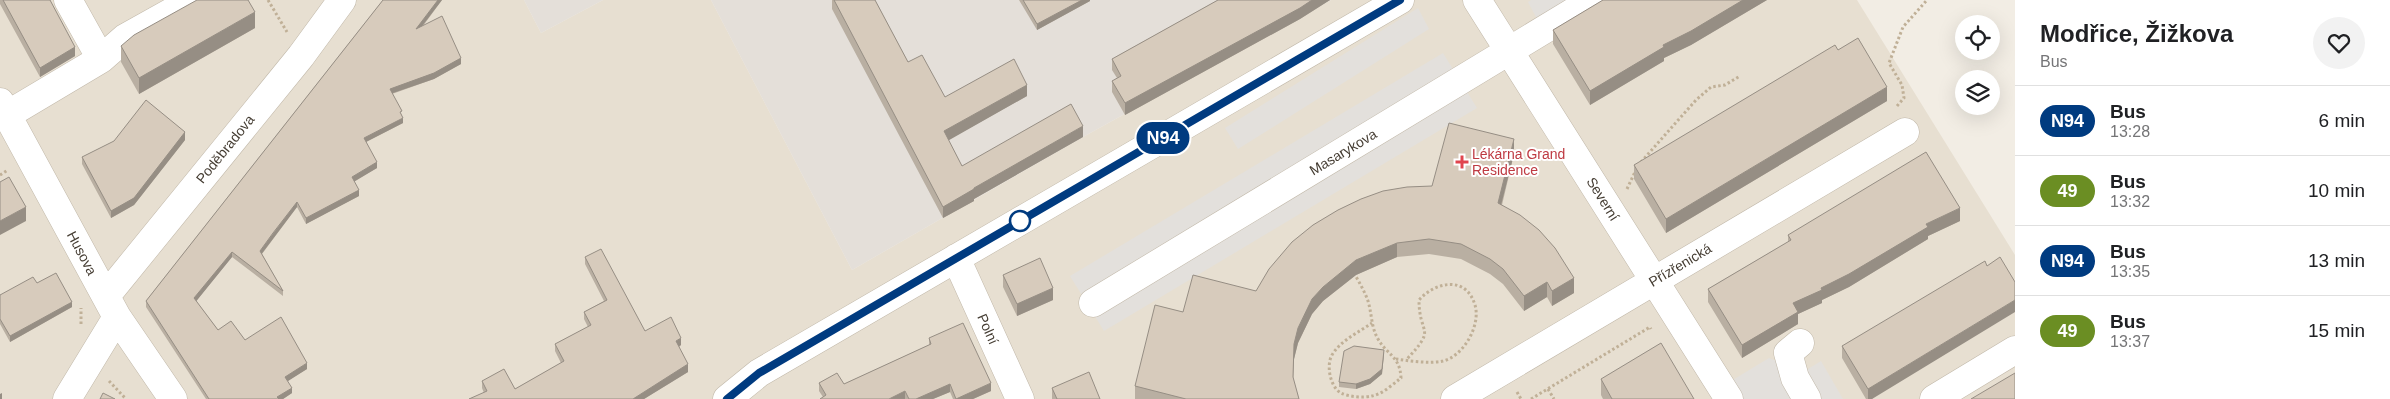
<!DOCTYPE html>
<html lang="en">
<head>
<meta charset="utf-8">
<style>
  body { margin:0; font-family:Arial,sans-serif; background:#f2f2f2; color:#202124; height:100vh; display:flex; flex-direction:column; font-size:19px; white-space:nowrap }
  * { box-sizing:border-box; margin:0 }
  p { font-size:16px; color:#757577 }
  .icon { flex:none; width:28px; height:28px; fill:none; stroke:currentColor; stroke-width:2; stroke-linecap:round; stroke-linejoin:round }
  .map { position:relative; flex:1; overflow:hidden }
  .side { display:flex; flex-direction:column; background:#fff; width:375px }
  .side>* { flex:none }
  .badge { padding:0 10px; border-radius:16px; font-size:18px; line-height:32px }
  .fabs { position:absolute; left:1955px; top:15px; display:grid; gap:10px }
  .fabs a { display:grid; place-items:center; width:45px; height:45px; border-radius:50%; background:#fff; box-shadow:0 5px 20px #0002; font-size:25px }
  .map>.badge { position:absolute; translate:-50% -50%; box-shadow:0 0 0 2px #fff }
  .round { display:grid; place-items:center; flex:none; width:52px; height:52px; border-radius:26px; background:#f2f2f2 }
  .head { display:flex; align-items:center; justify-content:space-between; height:85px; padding:0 25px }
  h1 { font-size:24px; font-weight:800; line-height:38px }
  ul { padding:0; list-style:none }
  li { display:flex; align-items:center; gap:15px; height:70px; padding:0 25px; border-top:1px solid #e0e0e0 }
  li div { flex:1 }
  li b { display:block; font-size:19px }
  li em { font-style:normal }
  li .badge { min-width:55px; font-weight:700; text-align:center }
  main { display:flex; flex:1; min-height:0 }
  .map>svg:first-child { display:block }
</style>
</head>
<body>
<main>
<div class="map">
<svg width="2015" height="399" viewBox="0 0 2015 399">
  <rect width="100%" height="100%" fill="#f2ede4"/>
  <path fill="#e7dfd1" d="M0 0H524L541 33 603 0H711L852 270 1083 137 1331 0H1857L2015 255V399H0Z"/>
  <path fill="#e4dfd9" d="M524 0H603L541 33Z
    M711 0H1331L1083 137 852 270Z"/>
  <path fill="#e3e0dc" d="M1531 0H1570L1537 19 1528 2Z
    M1418 8 1429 29 1238 149 1225 128Z
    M1443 53 1477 108 1104 331 1070 276Z
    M1769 358 1803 372 1821 361 1843 399H1742L1731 381Z"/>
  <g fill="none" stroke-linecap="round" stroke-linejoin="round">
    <defs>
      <path id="minor" d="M68 0 101 59
        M1477 0 1729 399
        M0 102 117 317 173 399
        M7 115 101 59 125 38 193 0
        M956 258 1020 399
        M106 296 301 56 342 0
        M1093 303 1593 0
        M1800 343 1788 353 1795 378 1807 399
        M67 399 117 317
        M727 399 759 373 1400 0
        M1455 399 1905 132
        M1934 399 2015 350"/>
    </defs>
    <use href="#minor" stroke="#c1b8a9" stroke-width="29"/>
    <path stroke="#c0b097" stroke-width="3" stroke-dasharray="2.5 2.5" stroke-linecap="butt" d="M268 0 287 32
      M1897 106 1904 98 1902 85 1889 63 1903 27 1927 0
      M1641 162 1696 100 1711 87 1725 85 1740 76
      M0 175 8 170
      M1627 189 1635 172
      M1354 273C1359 282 1365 292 1368 301 1372 314 1371 327 1378 339 1387 355 1400 356 1401 378 1393 384 1383 394 1372 396 1364 398 1349 397 1341 393 1330 387 1326 365 1332 355 1340 341 1359 332 1372 323
      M81 324V308
      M1396 359C1411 361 1429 364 1443 361 1464 356 1481 325 1475 305 1466 275 1435 282 1419 300 1419 337 1438 326 1406 360
      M109 381 126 399
      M1548 389 1554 399
      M1517 392 1521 399
      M1531 399 1650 327 1651 329"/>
    <use href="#minor" stroke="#fff" stroke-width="28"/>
  </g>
  <path fill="#b9afa2" d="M0 0H50L75 56 40 77 0 4Z
    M383 0H442L423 26 461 64 434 79 392 94 402 116 403 123 366 142 377 168 354 181 359 196 306 224 297 207 262 254 283 291V296L232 257 196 301 218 330 245 340 307 369 287 381 292 393 283 399H206L146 307V301Z
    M832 0H875L908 62 945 97 1027 96 948 140 962 166 1083 137 974 199V201L943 218 832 9Z
    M1019 0H1090V1L1037 30Z
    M1218 0H1330L1300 19 1125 115 1112 92V81L1117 78 1112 70V59Z
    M1603 0H1767L1691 45 1664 58V61L1590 105 1553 44V30Z
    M255 28 139 94 121 62V46Z
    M1838 50 1887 101 1666 233 1634 179V165Z
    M185 140 134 205 111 218 82 164V157Z
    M1514 154 1502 205 1574 293 1552 306 1547 297 1524 311 1503 284 1490 274 1461 259 1429 254 1397 257 1356 275 1323 301 1312 314 1298 343 1294 359 1293 378 1299 399H1135V386L1183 312 1256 291 1432 186Z
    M1960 221 1928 236V239L1849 287 1822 300V303L1798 314V324L1742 358 1708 302V289L1788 242V235Z
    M585 257 645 331 681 345 679 347 688 372 644 399H469L484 393 482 388V381L515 389 561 363 555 351V344L588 327 584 319V312L604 301 585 264Z
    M1987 266 1872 399H1866L1842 358V346Z
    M1003 275 1053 300 1017 316 1003 287Z
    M37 283 72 307 10 342 0 324V295Z
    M929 338 991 391 973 399H953L950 392 933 399H820L823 397 819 391V383L844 384 929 345Z
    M1384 355 1382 374 1370 384 1356 389 1339 387V382Z
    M1601 379 1694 399H1603L1601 395Z
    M1052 388 1100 399H1052Z"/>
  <path fill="#968e84" d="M438 0H442L416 34V29Z
    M1082 0H1090V1L1037 30V24Z
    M1312 0H1330L1300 19 1125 115V103Z
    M1743 0H1767L1691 45 1664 58V61L1590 105V91L1663 45Z
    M255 12V28L139 94V78Z
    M75 47V56L40 77V68Z
    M461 58V64L434 79 390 94V89Z
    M1027 85V96L944 143V131Z
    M1887 87V101L1666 233V219Z
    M403 118V123L364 143V138Z
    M1083 126V137L974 199V201L943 218V207L974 188Z
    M185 132V140L134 205 111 218V211Z
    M1514 139V154L1498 217V203Z
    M377 162V168L352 183V177Z
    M359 190V196L306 224V218Z
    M297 202V207L260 256V251Z
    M26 207V221L0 235V221Z
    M1960 208V221L1928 236V239L1849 287 1822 300V303L1798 314V324L1742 358V345L1793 303 1926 224Z
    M1397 243V257L1356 275 1323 301 1312 314 1298 343 1294 359 1293 391 1294 344 1298 328 1312 299 1323 287 1356 260Z
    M232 252V257L194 304V298Z
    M1574 278V293L1552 306V291Z
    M1547 282V297L1524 311V296Z
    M1053 288V300L1017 316V304Z
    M2015 300V312L1872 399H1868V389Z
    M72 302V307L10 342V336Z
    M681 338V345L676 348V341Z
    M1384 350 1382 374 1370 384 1356 389V384Z
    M307 363V369L285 383V377Z
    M688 364V372L644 399H633Z
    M991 383V391L973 399H956Z
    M950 384V392L933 399H916Z
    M292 388V393L283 399H277V397Z
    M905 391V399H889Z
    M2 393V399H0V394Z"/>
  <path fill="#d7cbbc" stroke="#968e84" d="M3 0H50L75 47 40 68Z
    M197 0H248L255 12 139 78 121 46 134 35Z
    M383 0H438L416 29 442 16 461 58 434 73 390 89 402 111 400 112 403 118 364 138 377 162 352 177 359 190 306 218 297 202 273 233 260 251 283 291 232 252 194 298 218 330 231 321 245 340 281 317 307 363 285 377 292 388 277 397 279 399H209L146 301Z
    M834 0H875L908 62 922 55 945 97 1014 59 1027 85 944 131 962 166 1071 104 1083 126 974 188V189L943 207Z
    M1023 0H1082L1037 24Z
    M1218 0H1312L1300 8 1125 103 1112 81 1121 76 1112 59Z
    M1603 0H1743L1691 31 1663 45 1664 47 1590 91 1553 30Z
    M1858 38 1887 87 1666 219 1634 165 1835 45 1838 50Z
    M146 100 185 132 134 198 111 211 82 157 114 141Z
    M1449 123 1514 139 1498 203 1520 215 1539 230 1555 248 1574 278 1552 291 1547 282 1524 296 1503 269 1490 259 1461 244 1429 239 1397 243 1356 260 1323 287 1312 299 1298 328 1294 344 1293 377 1299 399H1186L1135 386 1155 305 1183 312 1193 275 1256 291 1269 269 1292 242 1313 225 1338 210 1361 199 1383 191 1407 187 1432 186Z
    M1926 152 1960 208 1926 224 1928 227 1849 274 1821 288 1822 290 1793 303 1798 312 1742 345 1708 289 1791 240 1788 235Z
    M9 177 26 207 0 221V182Z
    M601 249 645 331 671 317 681 338 676 341 688 364 633 399H469L487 391 482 381 504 369 515 389 564 361 555 344 591 325 584 312 607 300 585 257Z
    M2000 257 2015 282V300L1868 389 1842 346 1985 261 1987 266Z
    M1040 258 1053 288 1017 304 1003 275Z
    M56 273 72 302 10 336 0 319V295L33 277 37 283Z
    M963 323 991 383 956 399 950 384 916 399H909L905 391 889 399H820L826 395 819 383 837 373 844 384 931 344 929 338Z
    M1661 343 1694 399H1612L1601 379Z
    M1354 346 1384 350 1382 369 1370 379 1356 384 1339 382 1344 351Z
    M1089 372 1100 399H1057L1052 388Z
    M2015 373V399H1971Z
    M103 393 115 399H100Z"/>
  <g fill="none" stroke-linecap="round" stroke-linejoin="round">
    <defs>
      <path id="line" d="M727 399 759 373 1400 0"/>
    </defs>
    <use href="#line" stroke="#fff" stroke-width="11"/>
    <use href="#line" stroke="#003b80" stroke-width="8"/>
  </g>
  <path fill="#e0444e" stroke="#fff" stroke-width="2" d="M1459.5 154.5h5v5h5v5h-5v5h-5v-5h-5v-5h5z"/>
  <circle fill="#fff" stroke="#003b80" stroke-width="2.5" cx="1020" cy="221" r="10"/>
  <g text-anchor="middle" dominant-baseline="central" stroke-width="4" stroke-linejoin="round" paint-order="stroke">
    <g font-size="14" fill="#453d33" stroke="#fff">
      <text transform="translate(225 149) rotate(-51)">Poděbradova</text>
      <text transform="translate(1343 152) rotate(-31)">Masarykova</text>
      <text transform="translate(1603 199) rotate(58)">Severní</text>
      <text transform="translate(82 253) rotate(62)">Husova</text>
      <text transform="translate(1680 265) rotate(-31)">Přízřenická</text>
      <text transform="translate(988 329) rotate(66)">Polní</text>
    </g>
    <g font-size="14" fill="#be3a42" stroke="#fff" text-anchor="start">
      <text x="1472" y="154">Lékárna Grand<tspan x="1472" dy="16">Residence</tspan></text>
    </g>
  </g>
</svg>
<div class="fabs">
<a><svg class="icon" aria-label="locate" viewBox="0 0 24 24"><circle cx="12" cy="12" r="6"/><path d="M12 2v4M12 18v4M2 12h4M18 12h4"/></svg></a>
<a><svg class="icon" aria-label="layers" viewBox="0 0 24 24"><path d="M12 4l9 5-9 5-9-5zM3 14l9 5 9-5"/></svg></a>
</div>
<b class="badge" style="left:1163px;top:138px;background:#003b80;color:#fff">N94</b>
</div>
<section class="side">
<div class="head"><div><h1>Modřice, Žižkova</h1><p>Bus</p></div><a class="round"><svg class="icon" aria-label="heart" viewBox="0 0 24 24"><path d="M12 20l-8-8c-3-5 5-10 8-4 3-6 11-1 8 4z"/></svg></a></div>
<ul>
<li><span class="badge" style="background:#003b80;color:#fff">N94</span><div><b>Bus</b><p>13:28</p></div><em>6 min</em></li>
<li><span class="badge" style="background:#6b8e23;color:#fff">49</span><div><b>Bus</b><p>13:32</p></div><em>10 min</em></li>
<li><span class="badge" style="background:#003b80;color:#fff">N94</span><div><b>Bus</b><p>13:35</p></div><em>13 min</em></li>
<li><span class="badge" style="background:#6b8e23;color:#fff">49</span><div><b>Bus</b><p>13:37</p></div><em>15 min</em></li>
</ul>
</section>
</main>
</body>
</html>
